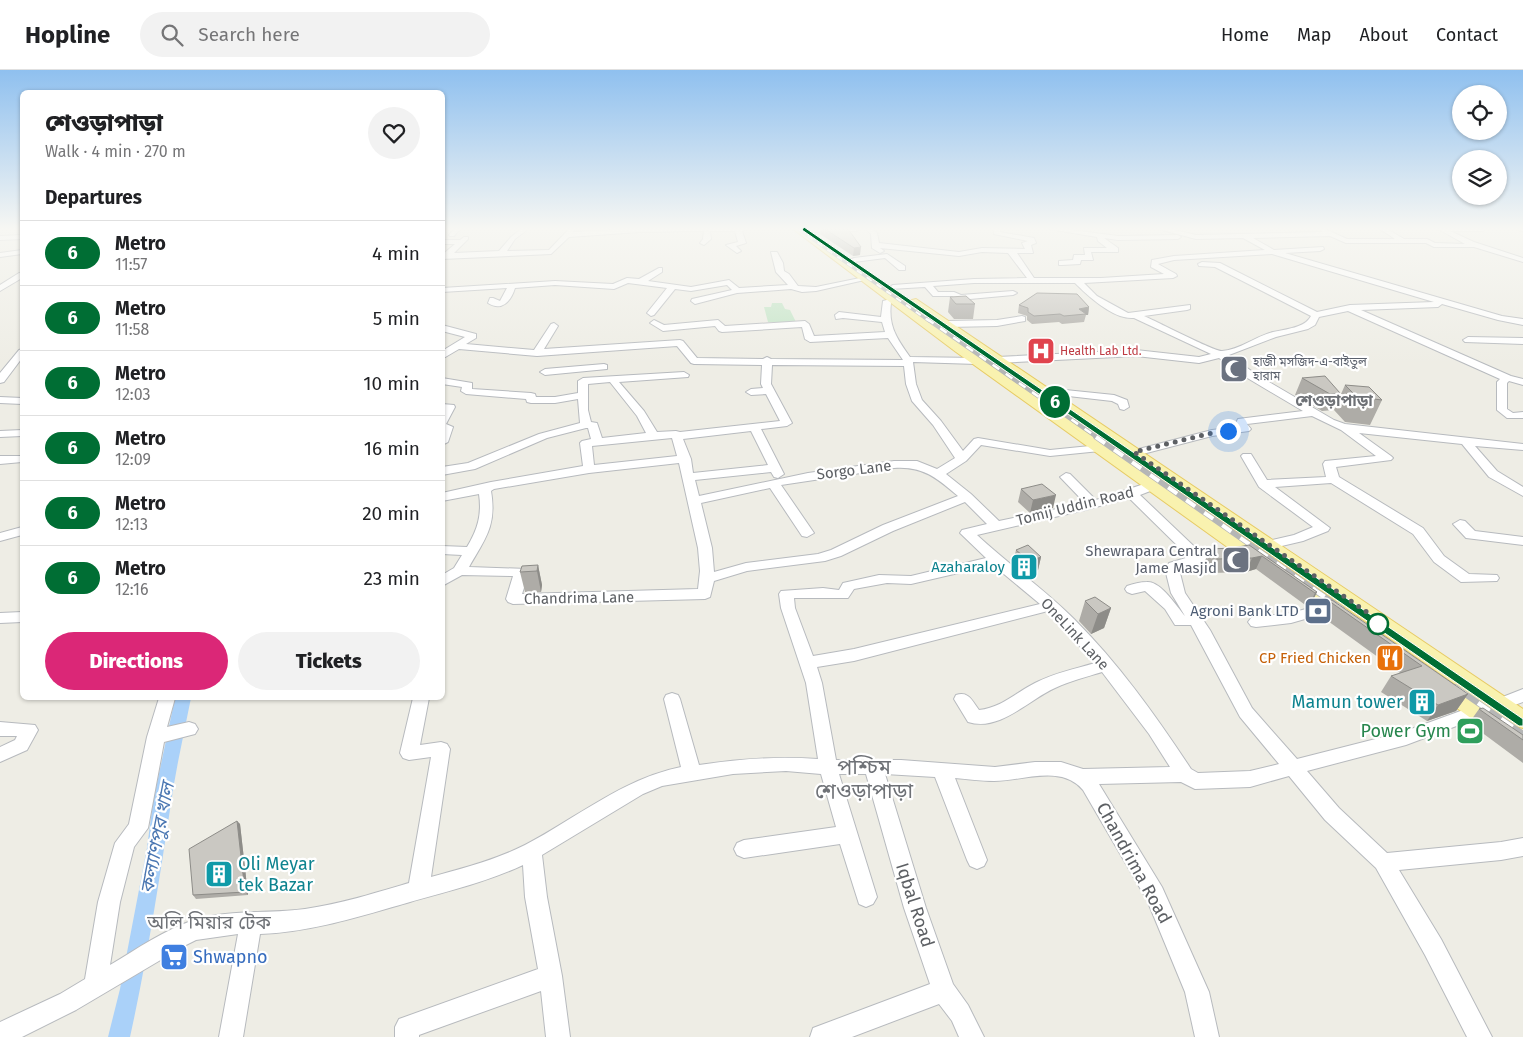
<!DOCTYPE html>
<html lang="en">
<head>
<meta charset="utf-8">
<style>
  body { margin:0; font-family:"Fira Sans","Noto Sans Bengali",sans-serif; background:#f2f2f2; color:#202124; height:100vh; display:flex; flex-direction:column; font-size:19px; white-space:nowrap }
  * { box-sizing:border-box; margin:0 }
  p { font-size:16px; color:#757577 }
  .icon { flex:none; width:28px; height:28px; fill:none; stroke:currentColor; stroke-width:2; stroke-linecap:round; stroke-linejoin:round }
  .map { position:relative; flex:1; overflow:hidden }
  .drawer { position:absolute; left:20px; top:20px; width:425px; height:610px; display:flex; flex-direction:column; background:#fff; border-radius:8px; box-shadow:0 1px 4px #0004 }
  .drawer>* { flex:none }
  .badge { padding:0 10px; border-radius:16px; font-size:18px; line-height:32px }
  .fabs { position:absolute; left:1452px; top:15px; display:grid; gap:10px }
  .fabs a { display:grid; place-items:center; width:55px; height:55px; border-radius:50%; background:#fff; box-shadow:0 1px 4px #0004; font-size:25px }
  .you { position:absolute; width:25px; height:25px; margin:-12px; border:4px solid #fff; border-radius:50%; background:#1a73e8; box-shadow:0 0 0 8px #1a73e833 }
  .map>.badge { position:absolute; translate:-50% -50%; box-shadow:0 0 0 2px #fff }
  h2 { padding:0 25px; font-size:19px; line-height:45px }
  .round { display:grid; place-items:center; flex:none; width:52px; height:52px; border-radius:26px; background:#f2f2f2 }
  .head { display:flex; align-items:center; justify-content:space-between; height:85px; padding:0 25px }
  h1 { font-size:24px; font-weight:800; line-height:38px }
  .action { display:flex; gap:10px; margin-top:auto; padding:10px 25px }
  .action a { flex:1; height:58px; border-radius:30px; background:#db2777; color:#fff; font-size:20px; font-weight:800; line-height:58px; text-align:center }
  .action a+a { background:#f2f2f2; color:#202124 }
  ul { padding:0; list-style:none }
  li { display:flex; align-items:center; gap:15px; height:65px; padding:0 25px; border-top:1px solid #e0e0e0 }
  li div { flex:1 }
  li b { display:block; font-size:19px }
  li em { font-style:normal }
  li .badge { min-width:55px; font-weight:700; text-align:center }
  header { display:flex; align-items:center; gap:30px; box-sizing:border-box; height:70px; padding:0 25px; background:#fff; border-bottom:1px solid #e0e0e0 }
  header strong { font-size:24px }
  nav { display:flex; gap:28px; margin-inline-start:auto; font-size:18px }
  .search { width:350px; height:45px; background:#f2f2f2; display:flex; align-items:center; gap:12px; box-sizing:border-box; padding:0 18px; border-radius:28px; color:#757577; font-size:19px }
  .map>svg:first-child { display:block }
</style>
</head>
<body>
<header>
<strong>Hopline</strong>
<div class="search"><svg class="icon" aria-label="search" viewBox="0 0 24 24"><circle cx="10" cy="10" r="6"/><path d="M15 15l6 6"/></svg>Search here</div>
<nav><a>Home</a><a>Map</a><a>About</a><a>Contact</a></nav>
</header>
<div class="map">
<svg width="1523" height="967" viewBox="0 0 1523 967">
  <rect width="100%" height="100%" fill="#eeede5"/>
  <path fill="#c3e4c6" d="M772 233H782L785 239 790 240 796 252H768L764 237H771Z"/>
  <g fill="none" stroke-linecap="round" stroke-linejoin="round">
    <path fill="#aad1f9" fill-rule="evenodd" d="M175 628H191C184 663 176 698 171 733 159 812 147 890 130 967H108L120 919 147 778 153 732Z"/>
    <defs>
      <path id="minor" d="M454 159H460L454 166H450L449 165Z
        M521 159H528L515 169 507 181 549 180 569 159H575L573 162 630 159H748L742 161 746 173 736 176 741 181 737 183 726 175 738 172 735 161H710L711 169 704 175 700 173 703 169 704 161 639 162 569 167 551 184 442 189V185L455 174H442V170H460L464 167H468V169L454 183 499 181 511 167Z
        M812 159H859L856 161 810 162V160Z
        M866 159H873L877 163 879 173 959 182 982 178 1025 179 1022 173 1028 171 994 164V159H1000V162L1034 168 1036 173 1031 175 1033 183H1017L1034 208H1101L1164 204 1151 197 1152 190 1174 186 1265 180 1243 168 1196 169 1162 160 1161 159H1171L1196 165 1322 162 1321 159H1325L1347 169H1395L1380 159H1387L1404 169H1427L1435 173 1465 174 1438 159H1486L1483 161H1450L1474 172 1523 188V192L1474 177H1434L1426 173H1346L1330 166 1253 168 1274 180 1323 177 1324 179 1320 181 1285 183 1502 246 1523 249V255L1498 250 1442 234 1438 237 1361 240 1511 306 1523 309V315L1509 311 1507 313V339L1513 343 1523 342V348H1507L1497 340V312L1500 309 1348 241 1319 247 1315 255 1308 259 1276 267 1229 285 1257 305 1334 350 1345 354 1523 374V380L1475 376 1497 401 1523 417V426L1489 407 1462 374 1359 363 1391 386 1393 388 1391 390 1336 397 1339 407 1423 458 1444 486 1469 504 1497 505 1499 508 1497 511 1461 512 1434 492 1413 464 1331 413 1275 417 1330 458 1328 461 1303 471 1269 479 1264 478 1262 475 1264 472 1294 465 1313 457 1259 417 1241 386 1243 384H1251L1267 410 1326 407 1323 394 1325 391 1376 386 1341 360 1312 346 1247 354 1251 359 1249 361 1212 366 1135 386 1131 385 1129 383 1131 381 1212 360 1238 357 1236 353 1238 349 1303 341 1249 309 1219 288 1199 293 1136 286 977 294 913 292 916 314 922 330 941 351 963 381 974 369 978 368 1050 380 1100 375 1106 378 1100 381 1050 386 981 375 966 391 946 404 971 424 999 451 1085 433 1060 407 1066 403 1070 404 1096 430 1150 412H1158L1160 415 1158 418 1140 425 1201 483 1209 484 1211 487 1209 490 1179 499 1185 523 1210 560 1252 638 1297 689 1403 662 1477 635 1483 636 1486 641 1483 646 1406 675 1307 701 1339 738 1387 783 1501 772 1523 768V786L1501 790 1399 800 1441 869 1492 967H1467L1425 885 1376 798 1325 750 1289 706 1250 717 1195 719 1181 712 1099 714 1162 817 1209 922 1219 967H1195L1185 922 1147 830 1083 720C1061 694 1023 711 994 711 981 711 968 709 955 708L987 790 984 796 977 799 970 796 967 790 935 707 885 704 926 838 953 914 968 935 984 967H959L952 951 939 934 852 967H810L813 958 930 914 904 838 866 704H839L877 827 873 834 866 837 859 834 840 774 744 788 737 785 734 779 737 773 744 770 836 757 821 704 786 701 733 704 662 716 643 724 542 785 547 827 562 906 570 967H546L541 921 419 965V967H395V957L399 949 538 899 525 827 523 795C487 812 448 821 410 832 361 846 312 862 260 864L243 967H219L238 864 196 870 186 875 76 940 22 967H0V952L60 924 85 909 98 832 115 773 129 754 147 667 159 628H175L167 657 189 652 195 654 198 659 195 664 164 672 148 758 134 777 120 832 110 895C137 879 164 860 194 850 230 839 268 844 305 839 340 834 375 823 409 813L431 687 409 690 403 688 400 683 413 628H429L420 675 441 672 447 674 450 679 431 807C463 798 495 790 525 775 577 748 622 709 681 697L664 629 666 625 672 623 678 625 680 629 699 695C739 689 777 686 818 689L806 613 781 538 779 524 781 521 823 518 839 520 843 513 879 505 911 506 986 488 960 463 962 460 987 454 965 432 893 461 841 486 825 491 747 501 714 511 710 527 705 529 513 534 508 532 506 529 513 506 462 505 442 516V505L454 498 462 485 442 484V476L467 477C478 459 482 444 479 424L442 431V423L491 412 583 396 580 373 582 371 591 369 588 358H586L547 368 475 399 442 405V397L468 393 539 364 580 353 578 329 555 333H531L527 332 526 329 466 324 461 321 462 317 442 314V308L472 313V319L531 323 535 324 536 327H555L578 323V311L583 308 684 302 689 305 688 307 619 312 644 341 657 362 676 361 680 362 780 351 766 324 751 325 746 322 751 319 763 318 761 314 762 295 694 294 691 293 677 276 537 286 459 279 442 289V281L465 267 442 261V255L476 264V268L466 274 534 280 551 254 554 253 558 256 544 279 680 270 683 271 697 288 763 289 767 287 771 289 903 290 888 268 810 272 805 269 802 257 722 262 719 261 715 256 663 261 650 253 654 250 664 255 718 250 725 256 805 251 809 254 814 266 885 262 882 252 843 248 836 249 835 245 839 242 881 247 883 231 894 228 898 230 891 233C888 256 897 269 910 287L977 288 1136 280 1199 287 1211 284 1134 248C1114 250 1088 226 1075 213H974L933 216 938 222H954L961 225 1013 221 1017 223 1013 225 959 230 952 226H933L925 217 890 219 889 217 893 215 974 209 1027 208 1008 183 982 182 959 186 880 178 884 181 880 183 872 178 871 164ZM1272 184 1434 232 1350 235 1317 242 1220 193 1202 192 1198 194 1199 196 1215 197 1311 246C1305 258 1286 259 1273 262 1256 266 1240 280 1222 281 1215 282 1156 251 1144 246L1187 240 1190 239V235L1128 243 1097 226 1084 213 1173 208 1177 206 1176 204 1158 194 1174 190ZM772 295 904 296 906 314 912 331 933 355 955 388 937 399 917 391H894L808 403 699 426 695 410 771 402 774 407 778 408 784 404 761 359 787 356 792 353 771 314ZM610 312 637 346 646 363 602 368 597 353 591 352 588 340V314ZM751 361 768 395 693 403 691 389 683 369ZM672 368 677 386 594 395 592 376ZM679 393 698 478 700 501 698 519 522 524 529 502 527 499 469 497C485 469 497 456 491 421L494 419 589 403ZM894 398C923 396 937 408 958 426L883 455 831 480 818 484 746 493 714 502 712 478 701 433 770 418 802 466 807 467 814 463 781 415ZM1129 428 1189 487 1169 493 1165 499 1171 523 1185 546C1177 537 1161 511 1147 512 1140 512 1133 514 1127 516L1125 519 1127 522 1132 524 1145 521 1165 539 1175 555H1191L1240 647 1279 694 1250 701 1198 703 1191 699C1156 646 1119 594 1074 549 1044 519 1008 494 977 465L1085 440ZM993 495 1040 534 854 579 813 586 795 538 794 528H848L854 519 887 513 911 514ZM1048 541 1095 593C1075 599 1054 603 1035 613 1015 623 1001 638 979 640 972 631 969 621 956 625L954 629 968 652C1000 662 1028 630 1055 618 1070 611 1086 607 1102 602L1149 664 1170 697 1083 699 1061 692H1035L995 697 901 690H836L822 613 817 597 854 591Z
        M1049 159H1064L1118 166 1178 165 1181 167 1178 169 1118 170 1104 168 1118 178V182H1091L1093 190H1081L1080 194 1062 195H1059V191L1073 190 1074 185H1085L1084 178H1107L1098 171 1097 167Z
        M1517 159H1523V161L1518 160Z
        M22 165V169L0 170V166Z
        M22 180V184L0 187V183Z
        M771 182H777L783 193 784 201 789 204 798 216 816 217 865 207 869 209 816 221 802 222 791 219 737 223 695 234 691 231 692 229 732 220 727 215 691 221 675 219 654 245 651 246 647 243 667 218 628 213 614 219 555 215 515 218C511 231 502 242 488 233L490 228H493L500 231 507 218 442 222V218L555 211 613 214 627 208 639 209 659 198H662V202L648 211 691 217 729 210 739 218 788 215 776 202Z
        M887 184 905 196V200H899L885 188 854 192 850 190 854 188Z
        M19 203H22V208L0 221V215Z
        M1022 246 1025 247V251L997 256 948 257 944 254 948 251 997 250Z
        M1468 267 1523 268V274L1465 272 1463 270Z
        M22 279V288L4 312 0 313V303L19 280Z
        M604 294 607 295V299L545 305 540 302 545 299Z
        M1046 318 1114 325 1127 330 1129 337 1124 340 1120 339 1118 334 1112 331 1042 323 1041 321 1042 319Z
        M0 327 22 328V334L0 333Z
        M442 334 454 335 455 337 446 354 453 357 448 372 442 375Z
        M22 360V366L0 367V361Z
        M0 386H22V392L0 394Z
        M1460 450 1465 451 1475 461 1523 467V475L1466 468 1453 454Z
        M22 457V465L0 471V463Z
        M1328 533 1333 535 1335 538 1333 541 1291 553 1256 557 1251 556 1248 552 1251 548 1256 547 1291 543Z
        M22 542V552L0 553V543Z
        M1523 619V632L1501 640 1495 638 1493 634 1495 630Z
        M0 652 35 655 38 660 27 680 0 692V677L15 670 17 666H0Z"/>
      <path id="major" d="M793 159H802L964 276 1263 486 1266 490 1263 494 1257 495 1251 494 956 282Z
        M916 229 1523 639V658L1515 656 912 234 911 232 912 230Z
        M1295 510 1302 512 1353 546 1356 551 1353 556 1346 557 1339 556 1288 520 1286 516 1288 512Z
        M1443 610 1450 613 1523 662V683L1515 680 1436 623 1432 618 1436 613Z"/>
    </defs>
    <use href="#minor" stroke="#b7babe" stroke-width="2"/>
    <use href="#major" stroke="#e7cb65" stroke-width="2"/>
    <use href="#minor" fill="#fff" fill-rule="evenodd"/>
    <use href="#major" fill="#f9f2af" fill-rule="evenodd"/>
    <defs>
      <path id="rail-far3" d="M798 159 929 251"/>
      <path id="rail-far2" d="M927 249 1098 368"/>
      <path id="rail-far1" d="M1096 367 1315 520
        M1280 486 1330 520"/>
      <path id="rail" d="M1313 519 1342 539
        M1328 519 1523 653
        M1455 617 1523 664"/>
    </defs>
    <use href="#rail-far3" stroke="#b5b6b6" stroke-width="3"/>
    <use href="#rail-far2" stroke="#b5b6b6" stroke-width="4"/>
    <use href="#rail-far1" stroke="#b5b6b6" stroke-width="5.5"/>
    <use href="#rail" stroke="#b5b6b6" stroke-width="6"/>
    <use href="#rail-far3" stroke="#fff" stroke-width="2" stroke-dasharray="6" stroke-linecap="butt"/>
    <use href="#rail-far2" stroke="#fff" stroke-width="2.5" stroke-dasharray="8" stroke-linecap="butt"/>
    <use href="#rail-far1" stroke="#fff" stroke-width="4" stroke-dasharray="11" stroke-linecap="butt"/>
    <use href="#rail" stroke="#fff" stroke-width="4.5" stroke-dasharray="14" stroke-linecap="butt"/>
  </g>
  <path fill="#aeaca7" d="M820 159H848L860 185 853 186 820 164Z
    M950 227 975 234 973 249H954L948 242Z
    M1019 235 1089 237 1088 245H1086L1084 252 1062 254 1059 252 1032 254 1027 250V246L1018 243Z
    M1035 270 1049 277 1047 283H1037L1034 275Z
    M1302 308 1340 323 1333 340 1322 341 1295 325Z
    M1345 315 1382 330 1370 355 1345 352 1334 340Z
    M1021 419 1053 438 1030 443 1018 432Z
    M1249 475 1317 522 1310 536 1308 537 1256 499 1246 502 1212 503 1204 493 1210 479 1233 478Z
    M1016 480 1041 487 1038 500 1026 504 1013 493Z
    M538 495 542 515 541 522H525L520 502Z
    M1085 531 1111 538 1104 558 1091 564 1079 551Z
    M1329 531 1468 624 1456 641 1427 651 1381 622 1391 606 1400 603 1321 546Z
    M1479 639 1523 665V693L1469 653Z
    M237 751 240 754 248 825 196 829 193 825Z"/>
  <path fill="#8d8c88" d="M861 177 860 185 853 186 854 178Z
    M1089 237 1088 245H1086V244L1079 239Z
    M1056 425 1053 438 1030 443 1033 430Z
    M1262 486 1256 499 1246 502 1252 488Z
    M1041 487 1038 500 1026 504 1029 491Z
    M538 495 542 515 541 522 537 501Z
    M1317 522 1310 536 1308 537 1315 523Z
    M1111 538 1104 558 1091 564 1098 544Z
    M1468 624 1456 641 1427 651 1438 635Z
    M237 751 240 754 248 825 245 822Z"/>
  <path fill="#cac8c2" stroke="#8d8c88" d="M825 159H848L861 177 854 178Z
    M1037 223 1077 224 1089 237 1079 239 1086 244 1064 246 1060 244 1034 246 1028 242V238L1019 235Z
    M966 226 975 234H956L950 227Z
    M1035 270H1045L1049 277 1038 278Z
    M1325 306 1340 323 1330 324 1302 308Z
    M1345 315 1369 317 1382 330 1357 327Z
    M1042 414 1056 425 1033 430 1021 419Z
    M1028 475 1041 487 1029 491 1016 480Z
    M1249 475 1317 522 1315 523 1262 486 1252 488 1217 489 1210 479 1233 478Z
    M538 495 537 501 520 502 522 496Z
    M1095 527 1111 538 1098 544 1085 531Z
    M1332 530 1468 624 1438 635 1391 606 1422 596 1329 531Z
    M1483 638 1523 665V670L1479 639Z
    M237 751 245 822 193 825 189 779Z"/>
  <linearGradient id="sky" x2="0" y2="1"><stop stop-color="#8fc0ef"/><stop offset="0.54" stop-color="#f7f7f3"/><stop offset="1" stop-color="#f7f7f3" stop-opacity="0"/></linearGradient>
  <rect width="1523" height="294" fill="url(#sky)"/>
  <path fill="#006e34" stroke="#fff" d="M804 157 1523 649V656H1519L802 160Z"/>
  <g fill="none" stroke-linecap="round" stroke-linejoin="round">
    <path stroke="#5d6064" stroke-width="5" stroke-dasharray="0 9" d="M1228 361 1212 363 1134 382 1377 549 1378 554"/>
  </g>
  <defs>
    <symbol id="hospital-square" viewBox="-11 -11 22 22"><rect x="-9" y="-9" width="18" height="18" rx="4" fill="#e0444e" stroke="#fff"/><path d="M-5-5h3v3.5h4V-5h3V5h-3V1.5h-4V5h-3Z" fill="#fff"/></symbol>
    <symbol id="mosque-square" viewBox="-11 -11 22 22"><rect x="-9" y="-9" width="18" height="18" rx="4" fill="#6b7280" stroke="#fff"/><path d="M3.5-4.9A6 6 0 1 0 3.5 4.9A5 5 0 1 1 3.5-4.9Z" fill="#fff"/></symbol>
    <symbol id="building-square" viewBox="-11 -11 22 22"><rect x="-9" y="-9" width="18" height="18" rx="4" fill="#0f9aa8" stroke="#fff"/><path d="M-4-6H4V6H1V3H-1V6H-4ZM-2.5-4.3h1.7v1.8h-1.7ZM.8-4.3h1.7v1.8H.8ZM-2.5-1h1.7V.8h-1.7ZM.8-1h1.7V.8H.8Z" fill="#fff"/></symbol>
    <symbol id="bank-square" viewBox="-11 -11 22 22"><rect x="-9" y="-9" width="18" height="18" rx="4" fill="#5c6f8a" stroke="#fff"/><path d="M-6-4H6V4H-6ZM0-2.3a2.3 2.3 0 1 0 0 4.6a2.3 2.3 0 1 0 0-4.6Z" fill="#fff"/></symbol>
    <symbol id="restaurant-square" viewBox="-11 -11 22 22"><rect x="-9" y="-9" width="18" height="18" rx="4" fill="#e8710a" stroke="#fff"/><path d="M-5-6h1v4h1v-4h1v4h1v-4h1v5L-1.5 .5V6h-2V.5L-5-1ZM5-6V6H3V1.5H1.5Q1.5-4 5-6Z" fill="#fff"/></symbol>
    <symbol id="stadium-square" viewBox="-11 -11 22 22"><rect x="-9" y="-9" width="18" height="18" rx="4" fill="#2e9e5b" stroke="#fff"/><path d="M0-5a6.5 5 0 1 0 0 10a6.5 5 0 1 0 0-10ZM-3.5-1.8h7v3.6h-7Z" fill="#fff"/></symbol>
    <symbol id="supermarket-square" viewBox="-11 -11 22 22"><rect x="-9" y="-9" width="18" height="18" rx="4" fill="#3f7fe0" stroke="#fff"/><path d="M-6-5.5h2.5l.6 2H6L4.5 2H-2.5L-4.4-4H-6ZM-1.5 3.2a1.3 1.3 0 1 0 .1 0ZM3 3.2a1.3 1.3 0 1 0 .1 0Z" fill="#fff"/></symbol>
  </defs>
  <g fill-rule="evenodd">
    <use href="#hospital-square" x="1025" y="265" width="32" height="32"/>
    <use href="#mosque-square" x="1218" y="283" width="32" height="32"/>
    <use href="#mosque-square" x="1220" y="474" width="32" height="32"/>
    <use href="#building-square" x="1008" y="481" width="32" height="32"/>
    <use href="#bank-square" x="1302" y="525" width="32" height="32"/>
    <use href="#restaurant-square" x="1374" y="572" width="32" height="32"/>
    <use href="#building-square" x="1406" y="616" width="32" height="32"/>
    <use href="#stadium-square" x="1454" y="645" width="32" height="32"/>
    <use href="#building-square" x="203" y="788" width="32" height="32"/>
    <use href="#supermarket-square" x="158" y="871" width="32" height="32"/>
  </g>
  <circle fill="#fff" stroke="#006e34" stroke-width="2.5" cx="1378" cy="554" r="10"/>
  <g text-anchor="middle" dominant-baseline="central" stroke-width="4.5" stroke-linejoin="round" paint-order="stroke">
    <g font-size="12" fill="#be3a42" stroke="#fff" text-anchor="start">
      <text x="1060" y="281">Health Lab Ltd.</text>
    </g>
    <g font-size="12" fill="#5b616d" stroke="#fff" text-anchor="start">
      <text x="1253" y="292">হাজী মসজিদ-এ-বাইতুল<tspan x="1253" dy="14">হারাম</tspan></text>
    </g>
    <g font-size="15" fill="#5d6064" stroke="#fff">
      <text transform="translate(854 400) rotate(-7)">Sorgo Lane</text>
      <text transform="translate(1075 436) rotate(-14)">Tomij Uddin Road</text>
      <text transform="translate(579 528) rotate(-1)">Chandrima Lane</text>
      <text transform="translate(1075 564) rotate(47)">OneLink Lane</text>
    </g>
    <g font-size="15" fill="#5b616d" stroke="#fff" text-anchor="end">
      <text x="1217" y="481">Shewrapara Central<tspan x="1217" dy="17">Jame Masjid</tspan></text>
    </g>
    <g font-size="15" fill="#0d838f" stroke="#fff" text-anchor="end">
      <text x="1005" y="497">Azaharaloy</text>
    </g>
    <g font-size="15" fill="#4e5e75" stroke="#fff" text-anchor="end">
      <text x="1299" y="541">Agroni Bank LTD</text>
    </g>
    <g font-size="15" fill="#c56008" stroke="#fff" text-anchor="end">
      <text x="1371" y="588">CP Fried Chicken</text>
    </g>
    <g font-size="16" font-weight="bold" fill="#6e7176" stroke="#fff">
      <text x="1334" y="330">শেওড়াপাড়া</text>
    </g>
    <g font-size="18" fill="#0d838f" stroke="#fff" text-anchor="end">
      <text x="1403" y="632">Mamun tower</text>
      <text x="238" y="794" text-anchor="start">Oli Meyar<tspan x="238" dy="21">tek Bazar</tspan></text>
    </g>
    <g font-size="18" fill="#27864d" stroke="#fff" text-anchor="end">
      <text x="1451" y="661">Power Gym</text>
    </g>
    <g font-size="18" fill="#5d6064" stroke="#fff">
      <text transform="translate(1134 793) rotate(61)">Chandrima Road</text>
      <text transform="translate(915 835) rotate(72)">Iqbal Road</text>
    </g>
    <g font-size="18" fill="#366cbe" stroke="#fff" text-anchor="start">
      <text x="193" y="887">Shwapno</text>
    </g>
    <g font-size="19" font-style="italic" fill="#4b77b2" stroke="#fff">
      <text transform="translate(157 768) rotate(-79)">কল্যাণপুর খাল</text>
    </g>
    <g font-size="19" fill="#6e7176" stroke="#fff">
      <text x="209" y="852">অলি মিয়ার টেক</text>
    </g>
    <g font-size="21" fill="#6e7176" stroke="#fff">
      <text x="864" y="697">পশ্চিম<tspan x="864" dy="24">শেওড়াপাড়া</tspan></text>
    </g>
  </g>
</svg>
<div class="fabs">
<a><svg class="icon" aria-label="locate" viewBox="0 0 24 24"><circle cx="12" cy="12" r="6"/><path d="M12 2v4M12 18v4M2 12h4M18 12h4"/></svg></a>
<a><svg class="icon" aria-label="layers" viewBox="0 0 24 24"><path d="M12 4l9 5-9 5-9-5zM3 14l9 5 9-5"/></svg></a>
</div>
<div class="you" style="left:1228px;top:361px"></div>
<b class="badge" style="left:1055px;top:332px;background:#006e34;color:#fff">6</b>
<section class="drawer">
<div class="head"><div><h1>শেওড়াপাড়া</h1><p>Walk · 4 min · 270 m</p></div><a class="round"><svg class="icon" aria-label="heart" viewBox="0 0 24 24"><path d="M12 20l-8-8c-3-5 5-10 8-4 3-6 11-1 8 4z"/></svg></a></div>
<h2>Departures</h2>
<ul>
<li><span class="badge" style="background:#006e34;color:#fff">6</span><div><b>Metro</b><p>11:57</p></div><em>4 min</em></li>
<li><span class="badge" style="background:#006e34;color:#fff">6</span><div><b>Metro</b><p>11:58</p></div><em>5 min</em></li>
<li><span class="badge" style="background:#006e34;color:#fff">6</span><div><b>Metro</b><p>12:03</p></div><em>10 min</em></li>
<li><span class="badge" style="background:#006e34;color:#fff">6</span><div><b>Metro</b><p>12:09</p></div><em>16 min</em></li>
<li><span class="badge" style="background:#006e34;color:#fff">6</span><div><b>Metro</b><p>12:13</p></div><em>20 min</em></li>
<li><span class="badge" style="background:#006e34;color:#fff">6</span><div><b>Metro</b><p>12:16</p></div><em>23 min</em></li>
</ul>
<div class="action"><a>Directions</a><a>Tickets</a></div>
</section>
</div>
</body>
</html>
